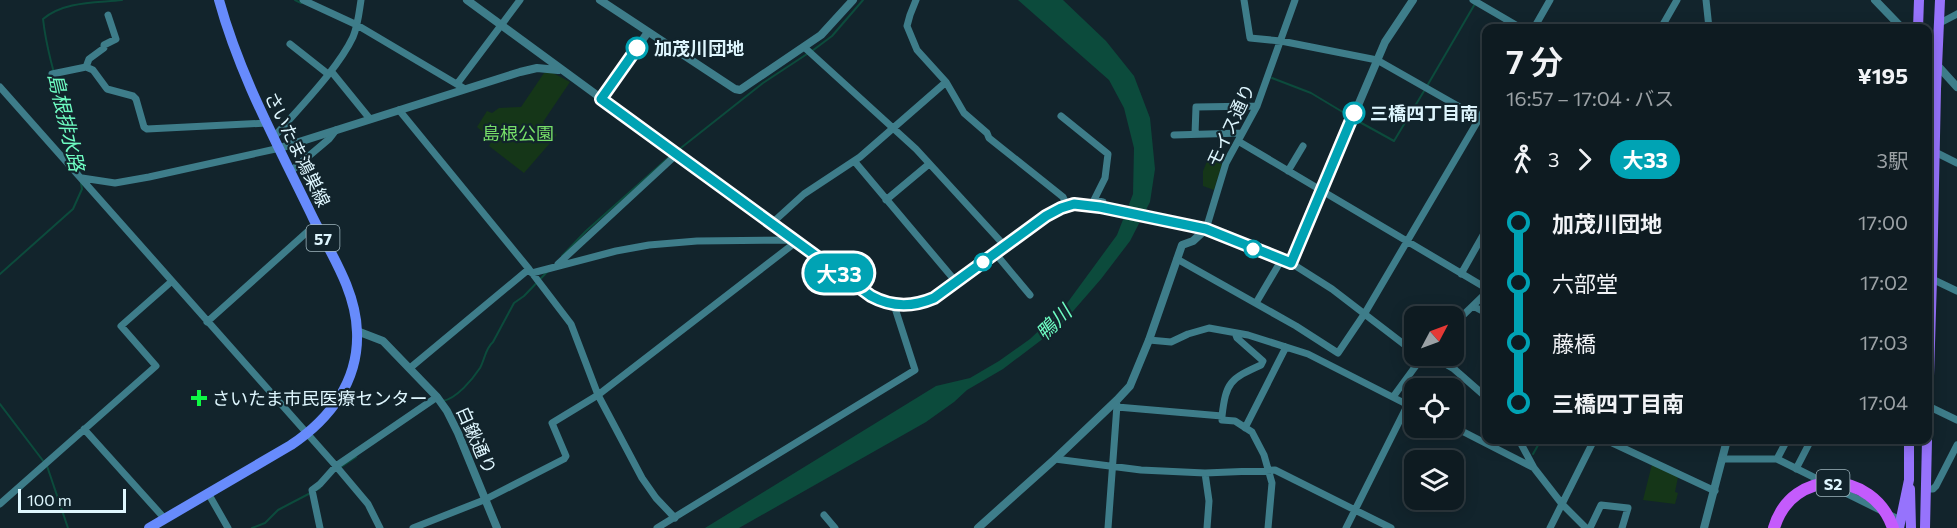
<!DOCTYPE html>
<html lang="ja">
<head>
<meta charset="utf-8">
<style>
  body { margin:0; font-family:Commissioner,"Noto Sans JP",sans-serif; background:#17242a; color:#f1f3f6; height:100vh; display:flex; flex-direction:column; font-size:22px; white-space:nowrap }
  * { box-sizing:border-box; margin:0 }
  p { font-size:20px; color:#9ba1a5 }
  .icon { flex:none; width:33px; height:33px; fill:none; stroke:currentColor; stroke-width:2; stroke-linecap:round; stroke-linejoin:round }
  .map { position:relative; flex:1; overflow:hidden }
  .side { position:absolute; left:1482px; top:24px; width:450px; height:420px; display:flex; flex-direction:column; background:#0e1b21; border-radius:12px; box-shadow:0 3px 15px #0003,0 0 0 2px #2e393f }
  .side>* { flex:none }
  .badge { padding:0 12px; border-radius:20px; font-size:21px; line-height:39px }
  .needle { width:39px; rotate:49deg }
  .tools { position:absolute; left:1404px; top:306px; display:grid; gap:12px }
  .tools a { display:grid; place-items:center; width:60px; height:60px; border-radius:12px; background:#0e1b21; box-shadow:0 3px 15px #0003,0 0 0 2px #2e393f; font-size:30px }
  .scale { position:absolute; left:18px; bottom:15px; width:108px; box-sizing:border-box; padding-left:6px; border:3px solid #def6fe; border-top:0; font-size:16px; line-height:21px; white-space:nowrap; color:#def6fe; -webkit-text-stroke:4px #12242c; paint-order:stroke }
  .map>.badge { position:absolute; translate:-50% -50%; box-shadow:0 0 0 3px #fff }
  .legs { display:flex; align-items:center; gap:9px; height:66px; padding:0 24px; font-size:20px }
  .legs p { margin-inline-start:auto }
  .headline { display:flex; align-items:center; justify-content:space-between; height:102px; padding:0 24px }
  h1 { font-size:33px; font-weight:600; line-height:45px }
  ul { padding:0 24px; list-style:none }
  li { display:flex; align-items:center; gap:21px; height:60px; font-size:22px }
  li i { display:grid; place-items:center; width:9px; height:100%; margin:0 8px; background:currentColor }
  li i::after { content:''; width:15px; height:15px; margin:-8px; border:4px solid; border-radius:50%; background:#0e1b21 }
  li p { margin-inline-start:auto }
  li:first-child i { background:linear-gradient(#0000 50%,currentColor 0) }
  li:last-child i { background:linear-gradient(currentColor 50%,#0000 0) }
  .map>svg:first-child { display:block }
</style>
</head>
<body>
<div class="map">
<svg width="1957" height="528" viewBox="0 0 1957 528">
  <rect width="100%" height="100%" fill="#12242c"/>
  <path fill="#153618" d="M544 73H553L570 82 543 122 557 135 524 173 489 146 492 140 477 127 487 111 492 113 499 108 521 107Z
    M1208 159 1222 164 1214 190 1203 186V171Z
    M1652 464 1678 477 1675 492 1678 493 1675 504 1643 500Z"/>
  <path fill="#0c4b3c" d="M1018 0H1063L1106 41 1134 76 1150 118 1155 169 1150 202 1130 241 1101 279 1061 325 1003 369 967 390 954 402 926 422 739 528H705L936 386 970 378 999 361 1030 339 1065 306 1117 235 1133 194 1134 148 1124 108 1109 80Z"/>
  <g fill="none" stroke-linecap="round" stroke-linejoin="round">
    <path stroke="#0c4b3c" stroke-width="2" d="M295 0 301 3
      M812 51 832 36 863 0
      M1272 78 1311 93 1351 117
      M1427 86 1476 2
      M1356 120 1394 141 1424 91
      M677 151 763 83 807 54
      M80 174C72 121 49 72 43 19 64 1 96 3 122 0
      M562 256 586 231 668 158
      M0 274 73 209 82 189 81 183
      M443 401C457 398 472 380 480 368 485 359 485 349 493 342L514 303 524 296 548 271
      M0 404 44 462
      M1533 454 1541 440
      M47 466 68 528
      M341 467 356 457
      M252 528 265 523 278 510 320 488"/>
    <path stroke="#3e7d8a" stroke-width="7" d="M303 0 357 25 465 89
      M916 0 910 15 907 26 917 50 946 82 964 113 987 133 989 138 1063 197 1067 206
      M1244 0 1250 38 1281 41 1377 60 1486 122
      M1473 0 1521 28
      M1706 0 1709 28
      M1940 23 1957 14
      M1534 28 1550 0
      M1661 28 1677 0
      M290 44 328 74
      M804 47 916 149 1004 245
      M86 67 89 59 104 48V45L116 39 108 15
      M331 71 370 119
      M52 74 86 67 93 70 107 89 133 96 136 99 144 127 147 129 267 123
      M457 84 520 0
      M0 87 336 466 368 504 380 528
      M399 110 529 269 571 324 598 395 642 478 656 498 675 518
      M1061 116 1108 154 1105 178 1094 200 1103 202
      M1195 134 1196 107 1257 106
      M1174 135 1242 133
      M274 137C298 109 338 69 353 37 358 25 359 13 361 0
      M1238 141 1486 288
      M1935 152 1957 163
      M855 162 957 283
      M291 171 329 139 336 130
      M1288 171 1303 146
      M82 178 115 183 149 177 280 148
      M886 200 929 164
      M771 224 804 194 860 157 946 82
      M1206 229 1226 163 1257 106 1295 0
      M995 253 1030 295
      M1177 259 1296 326 1338 353 1365 313 1486 107
      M1291 263 1332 289 1414 352
      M558 264 676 155
      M532 273 616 251 649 245 697 241 793 240
      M1461 274 1486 230
      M1932 279 1957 291
      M1256 303 1282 259
      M1473 306 1486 313
      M207 322 316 224
      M1454 324 1486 293
      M1149 340 1171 342 1188 334 1209 328 1248 335 1308 354 1414 408
      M1432 356 1454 369 1486 397
      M410 368 529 269
      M1393 397 1423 356
      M1928 406 1957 420
      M1117 407 1222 416V420L1235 421 1252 432 1264 455 1272 483 1268 528
      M1222 416C1226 382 1230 379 1261 365L1263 361 1237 338 1235 333
      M1454 427 1534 468
      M1245 428 1286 347
      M84 429 165 519
      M1519 440 1534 468 1562 504 1586 528
      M1606 440 1715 491
      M1055 459 1141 470 1205 473 1275 470 1391 528
      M1722 459H1777L1896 518 1901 519
      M1777 459 1787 440
      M1796 469 1811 440
      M1205 473 1209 501 1207 528
      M1926 489H1933L1936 486 1957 445
      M208 493 228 528
      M0 504 156 366 121 326 172 281
      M824 515 835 528
      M320 528 312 490 320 484 336 466 437 397
      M413 528 484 500 564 459 566 456 552 423 598 395 796 242
      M657 528 915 370 894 305
      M1108 528 1117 405
      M1346 528 1408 404
      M1550 528 1594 440
      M1590 528 1601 505 1628 508 1622 528"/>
    <path stroke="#3e7d8a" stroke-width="8" d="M467 0 871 296 880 301 894 305 914 304 934 298 1046 216 1061 208 1074 204 1100 207 1206 229 1291 263 1385 42 1413 0
      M600 0 735 89 740 90 821 35 853 0
      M1875 0 1902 28
      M1928 55 1957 87
      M601 99 648 32
      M280 148 520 72 537 68 558 70
      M357 331 383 341 437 397 447 411 458 433 497 528
      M978 528 1055 459 1117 400 1130 386 1149 340 1182 245 1193 241 1206 229
      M1704 528 1727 440"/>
    <path stroke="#678bfc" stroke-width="10" d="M149 528 291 445C330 419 359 381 357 332 356 291 331 254 313 218 279 147 240 77 219 0"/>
    <path stroke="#9673fc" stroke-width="10" d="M1918 28 1919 0
      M1928 408 1932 279 1936 89 1940 0
      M1910 489 1911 528
      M1899 528 1909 480V440
      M1925 528 1927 440"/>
    <path stroke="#c45bfc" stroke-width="12" d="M1774 528C1792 467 1873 469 1893 528"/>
  </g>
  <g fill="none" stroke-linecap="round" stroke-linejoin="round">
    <defs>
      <path id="line-1" d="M637 48 601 99 871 296C891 307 913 307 934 298L1046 216 1061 208 1074 204 1100 207 1206 229 1291 263 1354 113"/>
    </defs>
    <use href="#line-1" stroke="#fff" stroke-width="14"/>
    <use href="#line-1" stroke="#00a3b4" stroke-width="9"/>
  </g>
  <g fill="#fff" stroke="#00a3b4" stroke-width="3">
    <circle cx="637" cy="48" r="10"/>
    <circle cx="1354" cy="113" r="10"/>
    <circle cx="1253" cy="249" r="8"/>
    <circle cx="983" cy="262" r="8"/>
  </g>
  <path fill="#0efa44" stroke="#12242c" stroke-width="2" d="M196 389h6v6h6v6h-6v6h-6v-6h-6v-6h6z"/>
  <g text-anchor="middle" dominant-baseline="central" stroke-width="4.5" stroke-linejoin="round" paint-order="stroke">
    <g fill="#12242c" stroke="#a1b7bf" stroke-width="1.5">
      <rect x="306.5" y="225" width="33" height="26" rx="4.5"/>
      <rect x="1816.5" y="470" width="33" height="26" rx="4.5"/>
    </g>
    <g font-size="16" font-weight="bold" fill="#def6fe">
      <text x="323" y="238">57</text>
      <text x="1833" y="483">S2</text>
    </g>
    <g font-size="18" font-weight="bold" fill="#def6fe" stroke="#12242c" text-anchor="start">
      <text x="654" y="48">加茂川団地</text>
      <text x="1370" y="113">三橋四丁目南</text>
    </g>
    <g font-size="18" fill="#def6fe" stroke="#12242c">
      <text transform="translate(1230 125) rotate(-65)">モイス通り</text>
      <text transform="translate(298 149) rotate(64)">さいたま鴻巣線</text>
      <text transform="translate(477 440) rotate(66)">白鍬通り</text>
    </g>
    <g font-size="18" fill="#77df69" stroke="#12242c">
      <text x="518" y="133">島根公園</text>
    </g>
    <g font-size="18" fill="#def6fe" stroke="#12242c" text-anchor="start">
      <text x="212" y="398">さいたま市民医療センター</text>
    </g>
    <g font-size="20" font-style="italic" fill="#6efcc2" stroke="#12242c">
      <text transform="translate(67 122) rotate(77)">島根排水路</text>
      <text transform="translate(1053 322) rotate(-45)">鴨川</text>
    </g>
  </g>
</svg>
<div class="tools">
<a><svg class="needle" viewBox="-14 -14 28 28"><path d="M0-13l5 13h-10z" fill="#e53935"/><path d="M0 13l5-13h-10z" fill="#9ba1a5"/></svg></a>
<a><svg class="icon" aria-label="locate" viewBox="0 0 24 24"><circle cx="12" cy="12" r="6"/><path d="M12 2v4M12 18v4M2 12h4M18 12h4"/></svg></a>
<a><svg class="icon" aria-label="layers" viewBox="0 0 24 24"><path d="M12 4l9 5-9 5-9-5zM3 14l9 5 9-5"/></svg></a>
</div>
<div class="scale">100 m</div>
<b class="badge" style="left:839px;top:273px;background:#00a3b4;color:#fff">大33</b>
<section class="side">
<div class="headline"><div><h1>7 分</h1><p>16:57 – 17:04 · バス</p></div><b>¥195</b></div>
<div class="legs"><svg class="icon" aria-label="walk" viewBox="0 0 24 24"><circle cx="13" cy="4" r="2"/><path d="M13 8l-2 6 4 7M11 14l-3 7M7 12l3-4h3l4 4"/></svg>3<svg class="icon" aria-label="forward" viewBox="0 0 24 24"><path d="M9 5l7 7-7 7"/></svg><b class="badge" style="background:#00a3b4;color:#fff">大33</b><p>3駅</p></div>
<ul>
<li><i style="color:#00a3b4"></i><b>加茂川団地</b><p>17:00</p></li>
<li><i style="color:#00a3b4"></i><span>六部堂</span><p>17:02</p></li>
<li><i style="color:#00a3b4"></i><span>藤橋</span><p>17:03</p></li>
<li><i style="color:#00a3b4"></i><b>三橋四丁目南</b><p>17:04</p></li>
</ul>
</section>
</div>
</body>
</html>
